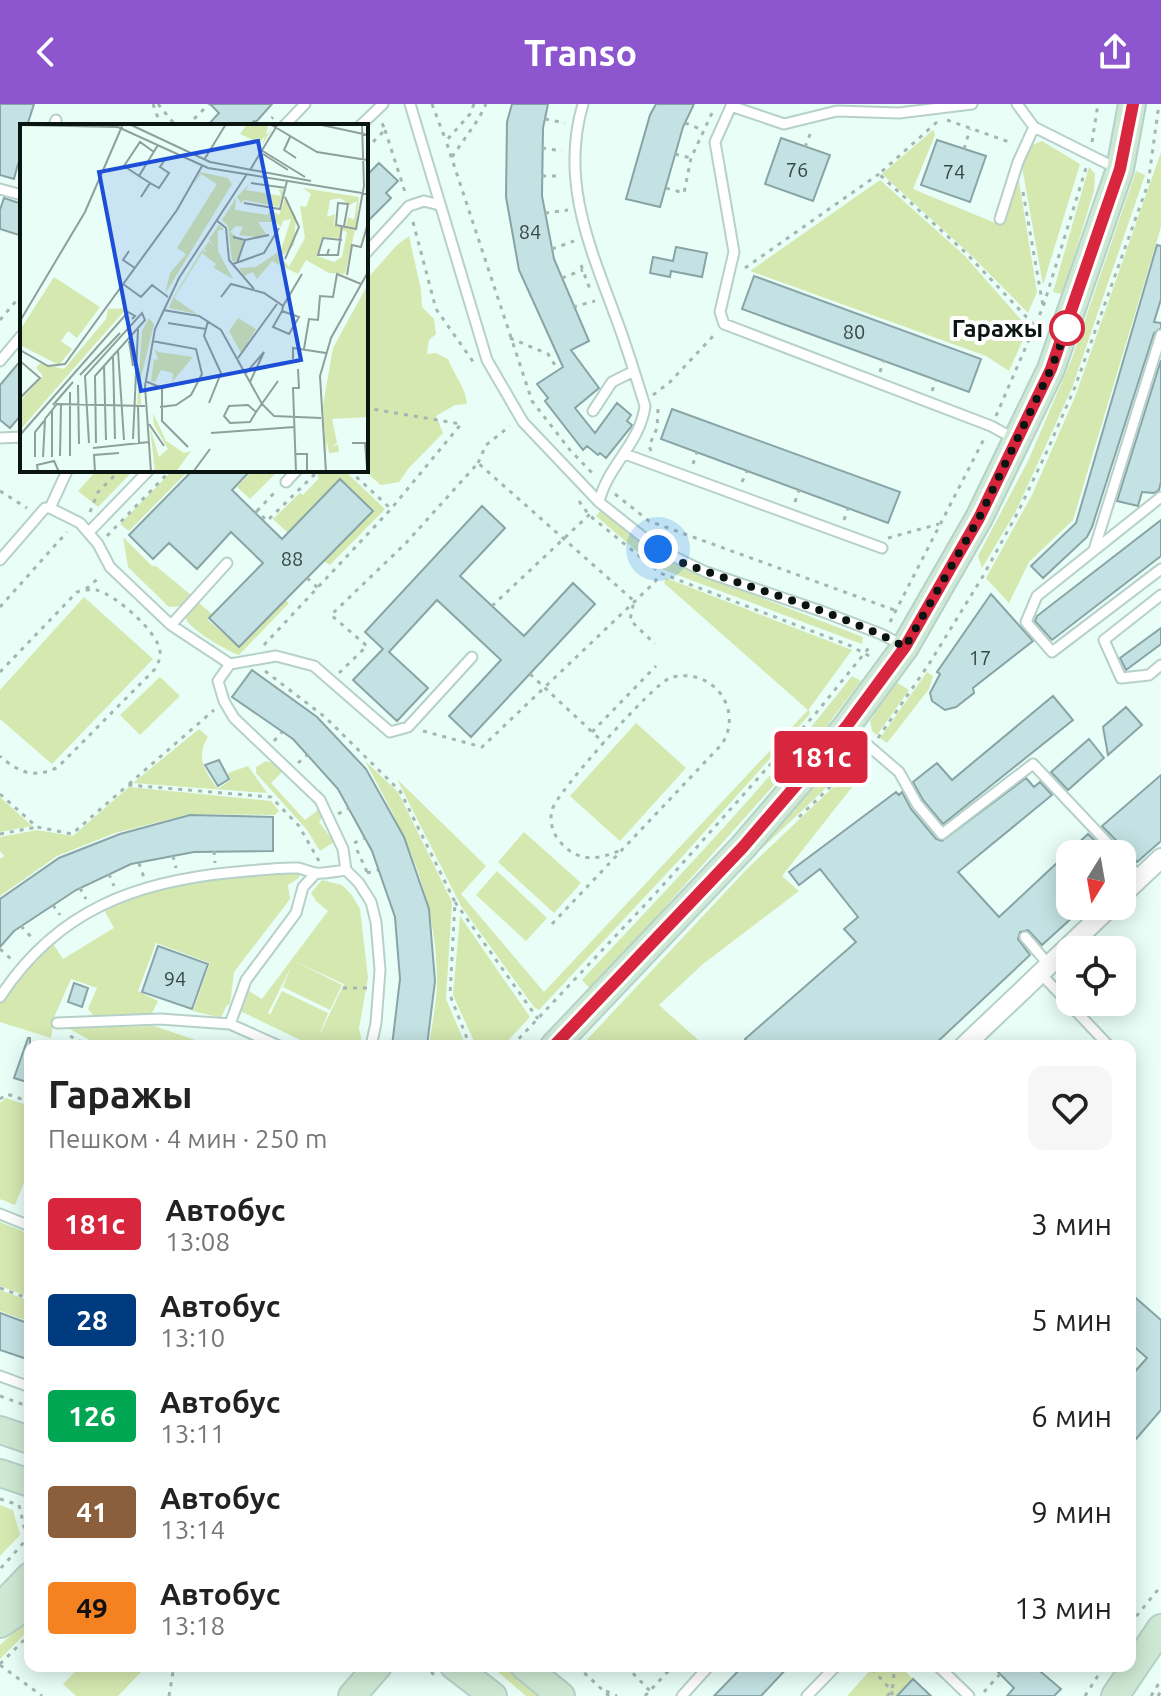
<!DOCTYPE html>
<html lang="ru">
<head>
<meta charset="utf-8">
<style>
  body { margin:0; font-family:Ubuntu,sans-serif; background:#f6f6f6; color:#222; height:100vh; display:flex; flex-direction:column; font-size:30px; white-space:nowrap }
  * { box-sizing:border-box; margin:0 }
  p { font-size:26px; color:#767676 }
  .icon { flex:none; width:44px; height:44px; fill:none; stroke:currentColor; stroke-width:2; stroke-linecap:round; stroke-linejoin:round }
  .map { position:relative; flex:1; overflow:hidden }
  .side { position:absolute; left:24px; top:936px; width:1112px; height:632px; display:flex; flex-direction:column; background:#fff; border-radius:16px; box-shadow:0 4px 20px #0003 }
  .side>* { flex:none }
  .badge { padding:0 16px; border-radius:6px; font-size:28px; line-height:52px }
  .needle { width:52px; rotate:191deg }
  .buttons { position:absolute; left:1056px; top:736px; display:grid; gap:16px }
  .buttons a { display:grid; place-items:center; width:80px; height:80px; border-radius:16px; background:#fff; box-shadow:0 4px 20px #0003; font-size:40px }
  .you { position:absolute; width:40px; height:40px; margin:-20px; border:6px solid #fff; border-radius:50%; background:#1a73e8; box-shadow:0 0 0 12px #1a73e833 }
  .map>.badge { position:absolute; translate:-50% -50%; box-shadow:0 0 0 4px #fff }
  .round { display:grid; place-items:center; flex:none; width:84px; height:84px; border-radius:16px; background:#f6f6f6 }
  .head { display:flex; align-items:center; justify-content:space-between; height:136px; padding:0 24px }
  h1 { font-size:38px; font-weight:700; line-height:60px }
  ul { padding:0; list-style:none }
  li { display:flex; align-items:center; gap:24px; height:96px; padding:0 24px }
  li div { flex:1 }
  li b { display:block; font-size:30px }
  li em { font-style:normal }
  li .badge { min-width:88px; font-weight:700; text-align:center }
  header { display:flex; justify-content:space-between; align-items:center; height:104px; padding:0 24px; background:#8d56ce; color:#fff; font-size:36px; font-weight:700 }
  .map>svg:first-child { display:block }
</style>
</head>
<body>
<header><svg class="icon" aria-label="back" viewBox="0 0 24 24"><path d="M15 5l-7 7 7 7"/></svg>Transo<svg class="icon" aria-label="share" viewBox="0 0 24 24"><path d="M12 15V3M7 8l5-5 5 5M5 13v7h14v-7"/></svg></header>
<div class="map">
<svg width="1161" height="1592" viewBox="0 0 1161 1592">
  <rect width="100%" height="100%" fill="#e8fef7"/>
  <path fill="#d5e8b0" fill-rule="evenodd" d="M933 26 935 31 913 85 1000 121 1018 71 1037 188 1028 209 972 152 882 70Z
    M1042 37 1080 60 1043 181 1021 57 1032 41Z
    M1161 48V123L1073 416 1029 458 1009 499 986 474 1032 391 1075 293Z
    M1089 63 1095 70 1094 87 1064 185 1061 190 1053 188Z
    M1136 67 1145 71 1072 284 1017 405 982 464 978 452 1028 357 1071 257Z
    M880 76 965 152 1028 224 1009 267 986 252 750 167Z
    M409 132 421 186 422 203 434 215 436 230 429 236 427 250 436 249 448 255C454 271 466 284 467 300L455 301 436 312 443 329 408 365 399 378 381 381 363 366H366V176L397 141Z
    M97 366H134L98 403 78 387Z
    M173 366H189L129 427 120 420Z
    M253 366H279L250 395 237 383Z
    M322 366H344L385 405 330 461 324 457 372 407 340 376 288 429 273 415 300 389 303 391 319 374 317 371Z
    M601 406 651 447 669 458 863 533 862 540 664 466 646 455 596 412Z
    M123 433 152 462H156L191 491 180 502 169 503 128 463Z
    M666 474 852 546 809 605 810 610 681 754 539 906 534 903 461 802 397 675 486 762 461 790 544 888 808 606 664 479Z
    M84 493 153 555 52 660 0 615V586Z
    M285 496 289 499 239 551C230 549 186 523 186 514 186 507 193 502 198 498L212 510 208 516 239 543Z
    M927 568 933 572 929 585 887 639 880 634Z
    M852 572 861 577 825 624 591 886 582 876C674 777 769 679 852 572Z
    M160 573 180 592 140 631 120 611Z
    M896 578 909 586 877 631 872 627 870 617Z
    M636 619 686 664 620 737 570 692Z
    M199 625 208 633C195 653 205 668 218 685L230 676 228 669 248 662 267 689 133 679Z
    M849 648 861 651 742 763 842 650Z
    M865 653 871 659 782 772 799 787 703 860 659 901 705 942H581L748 764Z
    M266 657 273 659 282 668 271 679 305 716 318 706 322 713 319 718 334 738 320 747 307 726 256 669V663Z
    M365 657 398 688 452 798 446 895 466 942H429C432 920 437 897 437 875 436 788 405 731 365 657Z
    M129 683 271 697 279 707 275 711 190 710 115 729 57 752 0 792V755L4 752 0 747V733L37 726 73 732Z
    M0 693 32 722 0 728Z
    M524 728 581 779 554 809 498 758Z
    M497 767 547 814 526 837 476 791Z
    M299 768V774L288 781 290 795 234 868 230 900 227 901 221 914 193 907 210 859 156 839 138 887 158 897 150 913 93 911 88 905 97 884 71 875 55 911 51 934 0 918V899L4 890 24 862 52 838 63 855 114 824 104 806 112 800 172 778Z
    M322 776 342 781 351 790 360 805 368 873 359 925 363 942H313L240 907 246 885 262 895 328 807 316 797 311 789ZM294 857 344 880 318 934 328 909 282 887 270 911 268 909 291 863 283 883 330 906 342 881Z
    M460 812 530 913 503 942H476L453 891Z
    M154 922 213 942H93V938L68 924Z
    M6 994 30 1002V1064L15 1101 0 1095V999Z
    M0 1118 30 1130 27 1146 30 1147V1193L0 1182Z
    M0 1186 30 1197V1218L0 1207Z
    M0 1401 13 1406 20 1431 0 1452Z
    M30 1513V1525L0 1555V1541Z
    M81 1562H147L118 1592H76L63 1580Z
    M491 1562H510L546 1592H526Z
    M874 1562H900L913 1575 903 1586 908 1592H847Z"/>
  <path fill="#c4e2e3" stroke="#88a4a6" stroke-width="2" d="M0 0H34L27 22H22V61L18 60 14 75 0 71Z
    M210 0H272L256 18 254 17 249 22H207L219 9Z
    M512 0H548L543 24 542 92 554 155 589 237 571 246 599 284 575 304 595 329 617 299 631 311 627 317 632 321 631 323 606 354 600 349 598 351 587 342 583 346 545 297 548 294 537 280 563 263 519 166 506 93 507 18Z
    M656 0H694L683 23 660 103 626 95 650 11Z
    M781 34 830 51 813 97 765 80Z
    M937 36 986 52 970 98 921 81Z
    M379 59 398 77 386 89 391 94 366 119V72Z
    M4 94 22 100V132L0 125V106Z
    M1157 141 1161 142V195L1154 218 1161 219V224L1154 229 1092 423 1087 433 1043 474 1031 462 1076 419Z
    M676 143 707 149 702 173 671 167 670 173 650 169 653 153 673 157Z
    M754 172 981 255 969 288 742 205Z
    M22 255V310L10 324 0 316V281Z
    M1161 256V378L1159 386 1154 389 1142 388 1138 402 1117 397Z
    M672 305 900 388 888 419 661 335Z
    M193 366H251L232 386 282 435 340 375 373 407 239 543 209 514 263 459 231 428 197 465 169 439 153 455 129 431Z
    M482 402 505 424 460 472 524 532 573 479 595 500 471 633 449 612 501 556 437 496 389 548 428 584 397 617 353 576 383 545 365 528Z
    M1161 416V452L1052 536 1035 517 1037 512Z
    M991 490 1033 537 973 584 974 589 956 603 945 606 932 597 930 589 940 570 937 568Z
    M1161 524V540L1126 566 1120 554Z
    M252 566 317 613 366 665 404 733 429 805 435 877 427 942H392L400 875 395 813 372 747 338 685 293 635 232 593Z
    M1053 592 1073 616 943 720 923 696 913 678 937 659 952 676Z
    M1126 603 1142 621 1108 651 1103 623Z
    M1089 635 1104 654 1068 686 1051 668Z
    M219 656 229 675 218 682 205 661Z
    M1161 671V737L1137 758 1102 722Z
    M1026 674 1034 683 1040 678 1052 691 958 768 999 813 1088 730 1108 750H1070V802H1085L1042 841 1028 826 1020 828 1018 835 1030 851 933 942H751L745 935 856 838 844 825 858 813 820 765 799 781 789 768 896 688 899 691 902 688 911 705 936 735 942 737Z
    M190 711 273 713V747L194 748 131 760 76 786 14 827 0 843V795L59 754 120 730Z
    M158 842 208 860 192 905 142 888Z
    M74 879 88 884 82 903 68 898Z
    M28 934H30V979L14 974Z
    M1130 1189 1161 1216V1306L1130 1342V1273L1147 1254 1130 1239Z
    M0 1209 30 1220V1256L0 1246Z
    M743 1562H789L761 1592H714Z
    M992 1562H1034L1061 1585 1054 1592H1007L1014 1584Z
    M913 1575 931 1592H897Z"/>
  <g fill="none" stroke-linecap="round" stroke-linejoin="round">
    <defs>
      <path id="lane" d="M410 0 487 256 523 318 599 398 658 445 706 468 821 507 881 530 902 541
        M583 0C560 77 590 143 616 214 627 243 636 273 645 302 640 340 607 362 599 398
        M732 0 715 38 734 148 720 208 724 220 991 322 1015 335
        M1017 0 1034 23 1116 64
        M731 2 784 20 837 7 899 9 972 0
        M54 22 56 16
        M284 22 305 0
        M360 22 383 0
        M0 85 22 91
        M1000 115 1018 58 1034 23
        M366 149 409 102 424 97 439 101
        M0 257 22 231
        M593 307 612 278 634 267
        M0 334 22 333
        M625 350 882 444
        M65 366 67 367 50 404 80 419 98 440 110 463 171 521 230 560 276 552 314 562 390 628 408 623 472 553
        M286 378 297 366
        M1161 393 1037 492 1026 518 1052 548 1161 465
        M89 428 149 366
        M1094 446 1161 231
        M0 456 45 404H50
        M1161 491 1104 536 1121 574 1149 571 1161 561
        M171 521 227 459
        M230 560 218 577 224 597 234 614 320 696 343 745 346 766 359 779 371 798 376 818 380 866 376 919 371 942
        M849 625 899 668 917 700 942 730 1033 660 1118 750
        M1122 755 1141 774
        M1025 833 1049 861
        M1040 869 1109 942
        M0 893C57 806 136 777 236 768 256 767 278 763 298 764 304 765 309 768 316 769 325 770 337 767 346 766
        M57 919 160 915 230 920
        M279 942 230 920 246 876 296 809 303 783 316 769
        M0 1110 30 1122
        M0 1272 30 1283
        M938 1562 969 1592
        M682 1592 709 1562
        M807 1592 836 1562"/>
      <path id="street" d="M1122 791 1161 754
        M964 942 1111 802"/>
      <path id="secondary" d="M554 942 743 743 846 623 905 543 979 414 1051 265 1120 65 1132 0
        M0 1326 30 1336
        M0 1369 30 1379
        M0 1508 6 1497 30 1472
        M0 1520 30 1500
        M454 1562 493 1592
        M524 1562 561 1592
        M352 1592 378 1562
        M1115 1592 1161 1524"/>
    </defs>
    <use href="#lane" stroke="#b6d1c9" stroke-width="13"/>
    <use href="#street" stroke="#b6d1c9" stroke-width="22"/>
    <use href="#secondary" stroke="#b6d1c9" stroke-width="30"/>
    <path stroke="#a4b6b0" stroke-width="3" stroke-dasharray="4 6" stroke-linecap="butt" d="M153 0 161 22
      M158 0 176 22
      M432 0 446 37
      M474 0 470 10 446 37 532 297 570 346 594 371
      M545 15 565 19
      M947 16 1012 39
      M937 18 879 70 965 148 1035 222
      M685 19 703 26
      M187 22 209 0
      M265 22 273 13
      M385 26 406 91
      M1092 38 1098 0
      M805 43 811 28
      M542 44 562 47
      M366 45 385 26 382 19
      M964 45 970 25
      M675 50 691 54
      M452 53 479 14 486 0
      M542 72H562
      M666 84 684 89 691 54 712 9
      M1023 88 1043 202
      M545 109 568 106
      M413 118 436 205 474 259
      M552 145 574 137
      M581 161 591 188
      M745 164 879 70
      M562 174 583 166
      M573 203 595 197
      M0 216 22 190
      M510 234 548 250 558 266
      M880 268 884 256
      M932 287 936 276
      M653 291 670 278 716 229
      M996 312 1043 203 1086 64
      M651 347 649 342 657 324 658 305
      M478 359 486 341 510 322
      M693 360 697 348
      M349 366 391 405
      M742 378 747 367
      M0 387 27 404
      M615 390 649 417 897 507
      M579 397 589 411 660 469 851 542 871 553
      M795 398 799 386
      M257 407 276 387
      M90 408 98 388 120 366
      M255 409 257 407 267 417 319 366
      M844 416 848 404
      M107 432 171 366
      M888 434 939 420
      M307 474 318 484
      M86 485 101 472
      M492 502 590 410
      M0 503 67 428
      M890 518 985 333
      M264 541 391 405 461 320 366 304
      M265 567 325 613 400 687 455 798 450 891 470 942
      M0 568 77 488C83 486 90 485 96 486 115 490 158 528 160 547 161 554 158 559 155 565L58 663C35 675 19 669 0 652
      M339 569 367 542 331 511 406 439 478 359 634 497 630 516 655 540
      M530 570 604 639
      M423 627 482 643 655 478 659 470
      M592 628 656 562
      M878 634 929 560 983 472 1018 408 1048 345 1075 283 1148 80 1159 0
      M274 637 282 628
      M298 659 307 651
      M129 680 214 606
      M0 690 37 723 72 730 128 681 271 693 299 722 319 757
      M338 710 349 704
      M799 713 862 652
      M0 730 37 723
      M354 739 365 734
      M357 746 367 768
      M214 747 215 759
      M173 752 176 764
      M139 759 144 774
      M367 769 378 766
      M109 770 114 782
      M80 784 86 795
      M455 798 538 915
      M53 801 60 811
      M552 820 722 640C745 604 710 561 670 574 654 579 556 689 552 706 549 718 553 731 562 740 581 760 601 755 623 745
      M21 822 32 834
      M0 845 12 856
      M343 884H367
      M70 932 89 942
      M512 942 656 789 816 609 872 540
      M0 995 7 990 30 998
      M0 1184 30 1195
      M0 1292 30 1303
      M0 1395 19 1401 27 1435 0 1465
      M1130 1520 1161 1482
      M0 1560 30 1530
      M0 1561 42 1592
      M423 1562 436 1572
      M577 1562 609 1592
      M626 1562 650 1587
      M872 1565 892 1587V1592
      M606 1587 617 1592
      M984 1588 1000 1570
      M169 1592 174 1562
      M645 1592 673 1562
      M887 1592 892 1587 895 1562
      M1085 1592 1104 1562
      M1151 1592 1161 1576
      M1158 1592 1161 1587"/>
    <use href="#lane" stroke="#fff" stroke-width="9"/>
    <use href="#street" stroke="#fff" stroke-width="18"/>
    <use href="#secondary" stroke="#cde9d3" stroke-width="26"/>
  </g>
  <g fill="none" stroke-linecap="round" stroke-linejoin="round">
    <defs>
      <path id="line" d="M554 942 743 743 846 623 905 543 979 414 1051 265 1120 65 1133 0"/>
    </defs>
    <use href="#line" stroke="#fff" stroke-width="18"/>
    <use href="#line" stroke="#d7263d" stroke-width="12"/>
    <path stroke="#0a1411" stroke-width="8" stroke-dasharray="0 14.4" d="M658 445 678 457C753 486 833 505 905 543L979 414 1051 265 1067 224"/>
  </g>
  <circle fill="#fff" stroke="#d7263d" stroke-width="4" cx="1067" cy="224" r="16"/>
  <g text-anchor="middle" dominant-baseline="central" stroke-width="8" stroke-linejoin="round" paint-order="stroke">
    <g font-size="20" fill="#384846">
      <text x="797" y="65">76</text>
      <text x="954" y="67">74</text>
      <text x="530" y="127">84</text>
      <text x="854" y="227">80</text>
      <text x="292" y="454">88</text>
      <text x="980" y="553">17</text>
      <text x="175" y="874">94</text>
    </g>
    <g font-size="24" font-weight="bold" fill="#0a1411" stroke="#fff" text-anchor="end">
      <text x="1043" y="224">Гаражы</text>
    </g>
  </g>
  <g transform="translate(20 20)">
    <rect width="348" height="348" fill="#e8fef7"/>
    <path d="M227 0H248L246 11 252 5 242 21 245 12 240 19 220 10ZM180 48 208 54 212 60 145 170 150 149 166 130 157 124 197 60 181 50 174 61ZM229 60 226 66 261 72 259 65 264 66 259 83 224 76 221 79 217 73ZM283 64 339 73 336 104 326 102 328 93 334 96 337 77 330 81 320 74 310 76 307 93 315 90 314 101 335 106 325 150 309 149 286 136 278 150 252 137 237 155 233 148 224 152 219 144 236 143 261 126 271 95 263 97 261 103 256 98H238L247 111 235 113 219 111 223 103 216 102 210 108 224 118 216 138 212 137 208 102 202 96 216 74 215 86 248 91 250 85 259 91 265 74 276 93 274 121 261 133 269 143 285 114 280 82 286 83 291 70ZM322 106 327 108 322 133 314 138 297 132 302 113 321 114ZM199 101 204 106H198V127L213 155 194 144 196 140 182 129 154 174 177 190 149 184 153 174 182 126 187 129 184 125 189 117 196 125 189 115ZM34 153 80 183 57 214 48 207 41 217 52 225 39 241 0 221V206ZM348 160V293L312 295 317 318 313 323 318 320 319 328 309 329 307 317 306 330 303 281 313 224ZM107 184 54 244 0 306V277L23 252 16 244 20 239 44 245 86 195 88 185ZM129 194 134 200 120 257 121 280H117L122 207ZM218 194 236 205 221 229 209 207ZM135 226 139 228 173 233 152 258 153 249 141 246 135 258 131 257 134 235 138 236ZM133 289 146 317 164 329 171 327 156 348H135L130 303 139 333 148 325 134 301Z" fill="#d5e8b0" fill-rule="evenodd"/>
    <path fill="none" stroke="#8fa09b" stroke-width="2" d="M109 0 190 38 291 57M250 0 297 28 347 36M297 0 348 11M0 1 98 3 188 44 348 70M270 13 264 26 276 34M241 26 285 53M243 30 268 46M184 36 206 0M230 46 258 0M119 52 104 42 120 18 134 28M130 59 139 64 149 49 140 43 146 34M231 59 266 64M121 73 130 59 119 52 138 21M224 79 260 85 267 57M196 96 206 104 209 136 234 165M324 102 328 80 318 79 316 101 336 105 344 62 342 0M213 113 225 116 217 139M225 116 249 111M309 125 307 131H318L322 102M109 127 103 136 115 144M309 131H298L303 114 322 116M265 135 279 103 265 73M213 140 244 129 259 104M327 151 332 121 341 123 348 99M103 160 121 173 132 161 148 173M201 173 211 160 244 169 263 182 262 187 279 193 269 210 253 203 262 187M263 182 282 150M143 186 179 192 201 206 242 280 254 292 301 294M0 197 65 88 103 0M188 197 184 212 201 249 189 279M148 199 186 205M109 217 113 242M132 217 176 225 182 250 171 271 156 281 140 283M284 225 289 195 298 196 300 172 313 173 317 150 341 160M0 226 28 242 45 240 157 86 182 42M98 227 104 316M93 233 95 315M218 234 257 180M273 235V224L306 229M0 237 20 254 0 274M84 242 86 316M226 249 244 228 230 258M60 251 100 209M125 257 142 264V297L168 323M58 261 59 320M142 264 180 255M50 268V332M33 281 53 258M118 281 119 320M236 288 230 298 210 299 204 292 209 282 228 281 236 288 258 257M129 300 144 322M191 309 274 303M0 311 108 188 115 192 112 195M113 315 118 205M69 319 65 252 122 189 125 196 75 252 76 319M332 319H345L347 344M73 324 129 318M275 330H287V348M40 332 41 280M15 333V308L24 297M23 333 25 295 37 280 125 282M32 333V286M18 348 17 341 34 337 39 348M75 348 74 331 99 329M131 348 125 262 135 205 159 154 227 50M173 348 190 325M276 348 273 264H279L278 245M306 348 300 252 311 214 348 148"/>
    <path fill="#1d4ed8" fill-opacity="0.15" stroke="#1d4ed8" stroke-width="4" d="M238 17 281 236 121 267 79 48Z"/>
    <rect width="348" height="348" fill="none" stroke="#0a1411" stroke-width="4"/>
  </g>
</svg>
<div class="buttons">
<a><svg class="needle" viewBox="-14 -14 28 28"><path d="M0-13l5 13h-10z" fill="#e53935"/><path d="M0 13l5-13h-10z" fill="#767676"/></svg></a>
<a><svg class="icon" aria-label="locate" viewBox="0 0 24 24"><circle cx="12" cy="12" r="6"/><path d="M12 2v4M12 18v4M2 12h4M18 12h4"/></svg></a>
</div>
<div class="you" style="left:658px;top:445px"></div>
<b class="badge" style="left:821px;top:653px;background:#d7263d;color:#fff">181с</b>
<section class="side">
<div class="head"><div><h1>Гаражы</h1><p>Пешком · 4 мин · 250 m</p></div><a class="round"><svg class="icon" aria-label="heart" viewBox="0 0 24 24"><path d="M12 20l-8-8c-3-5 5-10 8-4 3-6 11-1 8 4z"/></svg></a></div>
<ul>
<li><span class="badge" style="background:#d7263d;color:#fff">181с</span><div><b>Автобус</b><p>13:08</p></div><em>3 мин</em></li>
<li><span class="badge" style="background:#003b80;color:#fff">28</span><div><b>Автобус</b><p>13:10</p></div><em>5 мин</em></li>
<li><span class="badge" style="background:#00a651;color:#fff">126</span><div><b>Автобус</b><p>13:11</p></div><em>6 мин</em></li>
<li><span class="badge" style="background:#8b5e3c;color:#fff">41</span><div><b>Автобус</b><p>13:14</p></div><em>9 мин</em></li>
<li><span class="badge" style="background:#f58220;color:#111">49</span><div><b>Автобус</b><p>13:18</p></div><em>13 мин</em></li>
</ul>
</section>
</div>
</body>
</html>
